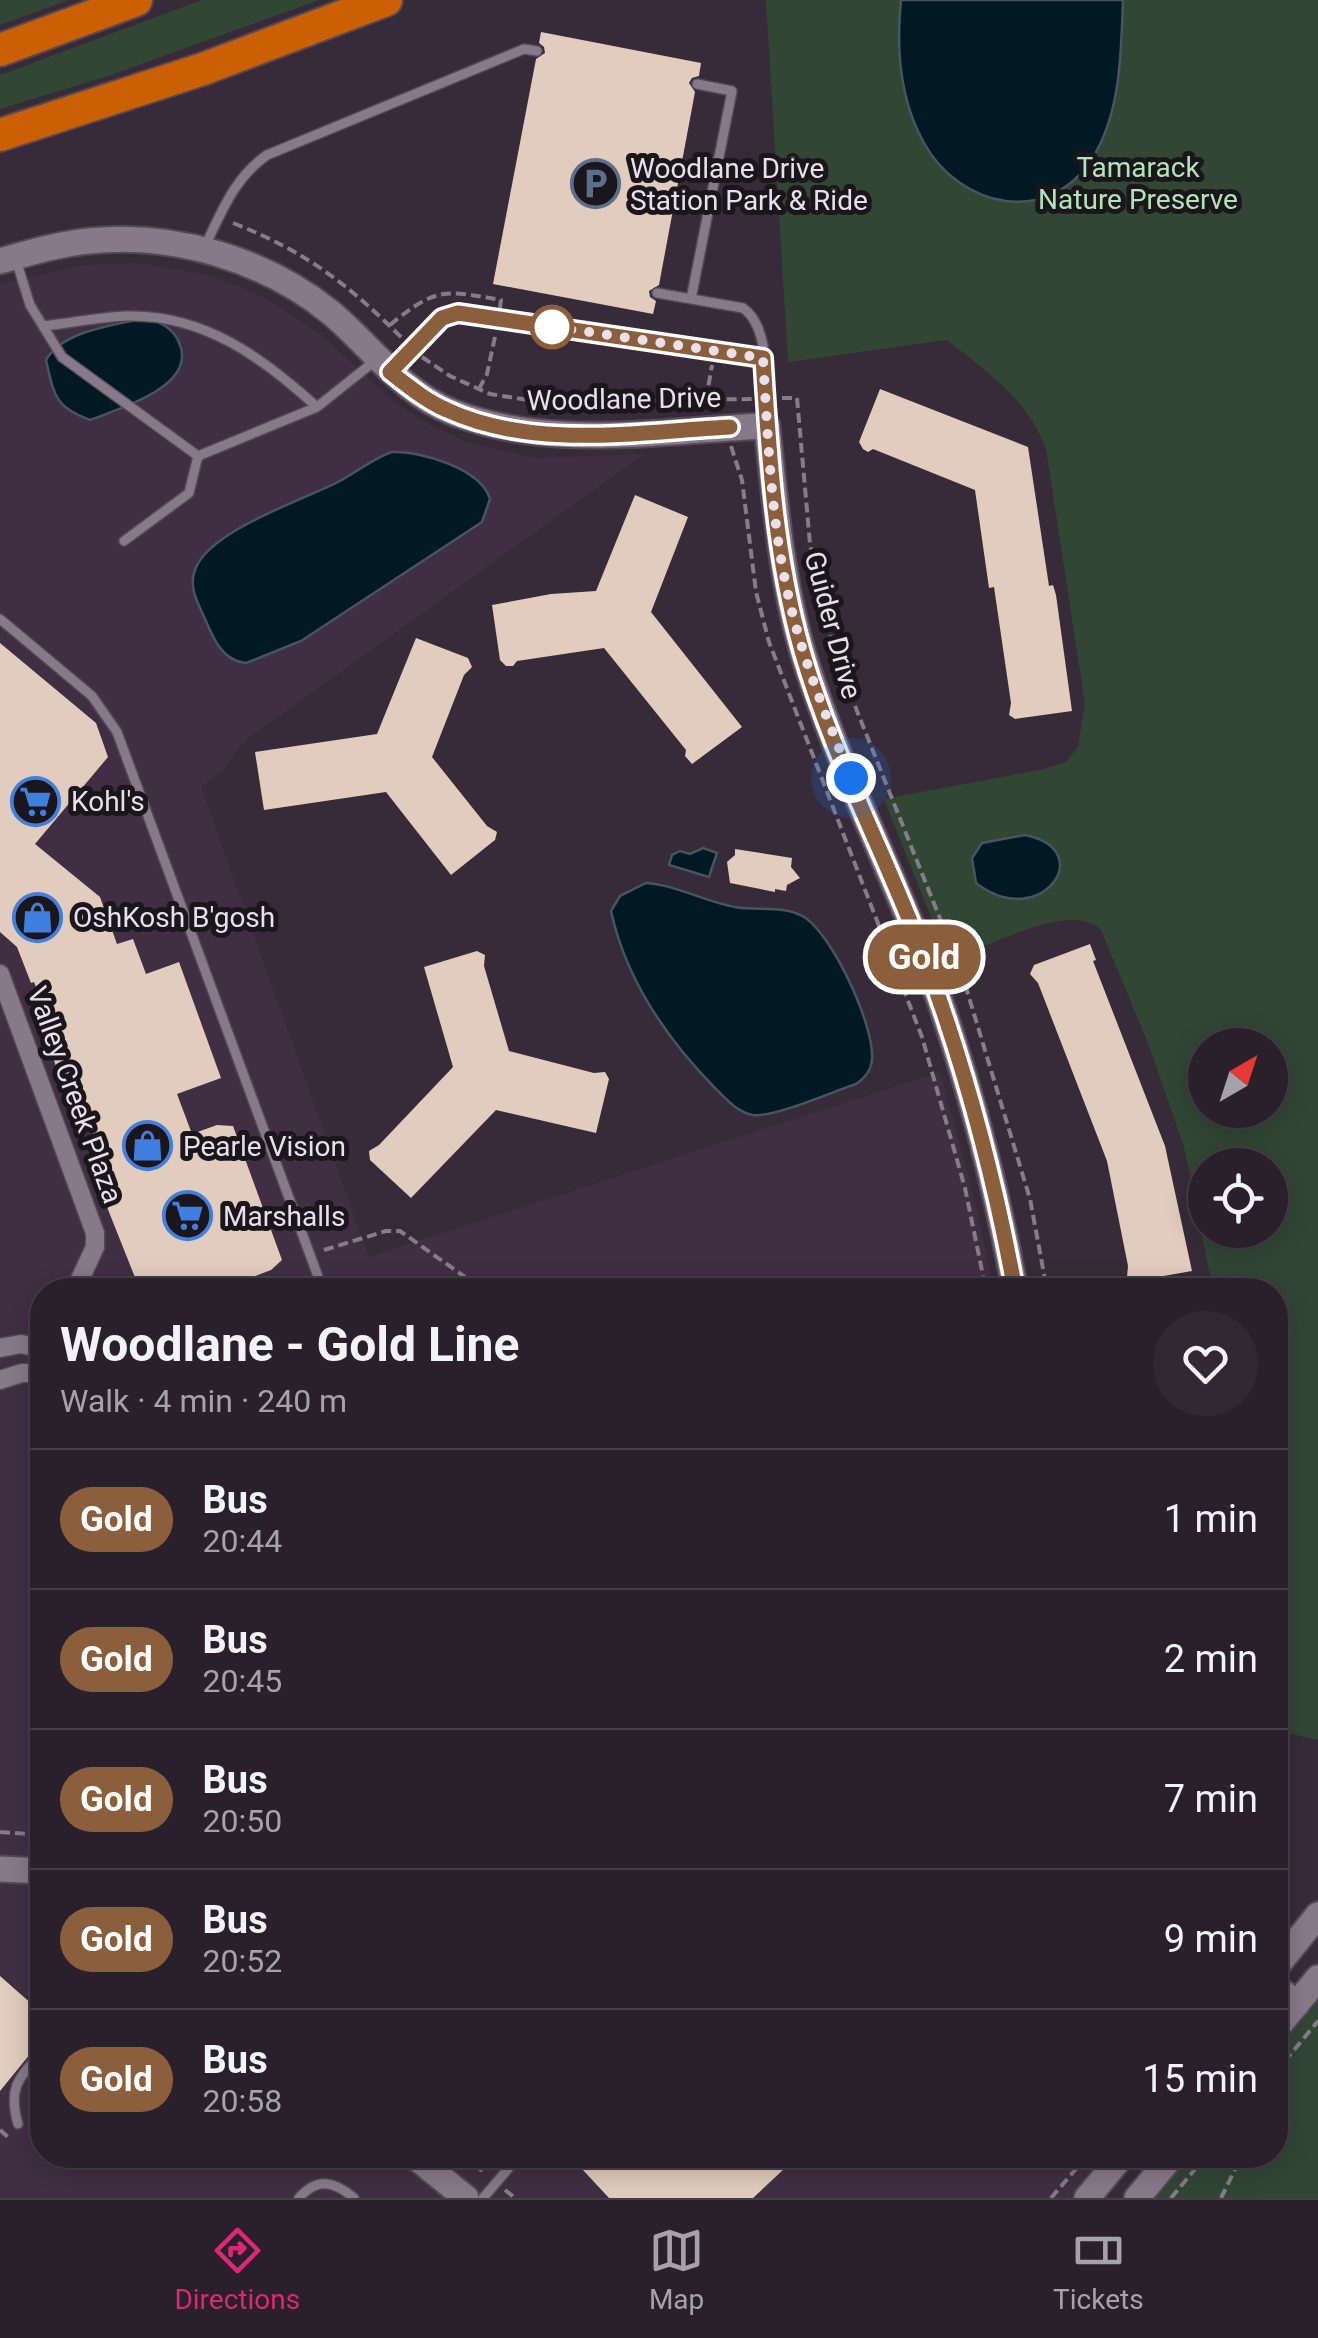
<!DOCTYPE html>
<html lang="en">
<head>
<meta charset="utf-8">
<style>
  body { margin:0; font-family:Roboto,sans-serif; background:#312833; color:#f1f3f6; height:100vh; display:flex; flex-direction:column; font-size:38px; white-space:nowrap }
  * { box-sizing:border-box; margin:0 }
  p { font-size:32px; color:#a5a3a9 }
  .icon { flex:none; width:55px; height:55px; fill:none; stroke:currentColor; stroke-width:2; stroke-linecap:round; stroke-linejoin:round }
  .map { position:relative; flex:1; overflow:hidden }
  .details { position:absolute; left:30px; top:1278px; width:1258px; height:890px; display:flex; flex-direction:column; background:#29202b; border-radius:40px; box-shadow:0 5px 25px #0003,0 0 0 2px #453e47 }
  .details>* { flex:none }
  .badge { padding:0 20px; border-radius:32px; font-size:35px; line-height:65px }
  .needle { width:65px; rotate:39deg }
  .buttons { position:absolute; left:1188px; top:1028px; display:grid; gap:20px }
  .buttons a { display:grid; place-items:center; width:100px; height:100px; border-radius:50%; background:#29202b; box-shadow:0 5px 25px #0003,0 0 0 2px #453e47; font-size:50px }
  .you { position:absolute; width:50px; height:50px; margin:-25px; border:8px solid #fff; border-radius:50%; background:#1a73e8; box-shadow:0 0 0 15px #1a73e833 }
  .map>.badge { position:absolute; translate:-50% -50%; box-shadow:0 0 0 5px #fff }
  .round { display:grid; place-items:center; flex:none; width:105px; height:105px; border-radius:52px; background:#312833 }
  .overview { display:flex; align-items:center; justify-content:space-between; height:170px; padding:0 30px }
  h1 { font-size:48px; font-weight:700; line-height:75px }
  ul { padding:0; list-style:none }
  li { display:flex; align-items:center; gap:30px; height:140px; padding:0 30px; border-top:2px solid #453e47 }
  li div { flex:1 }
  li b { display:block; font-size:38px }
  li em { font-style:normal }
  li .badge { min-width:110px; font-weight:700; text-align:center }
  .tab-bar { display:flex; justify-content:space-around; align-items:center; height:140px; border-top:2px solid #453e47; background:#29202b; font-size:28px; color:#a5a3a9 }
  .tab-bar a { display:grid; justify-items:center; gap:5px }
  .tab-bar .current { color:#db2777 }
  .map>svg:first-child { display:block }
</style>
</head>
<body>
<div class="map">
<svg width="1318" height="2198" viewBox="0 0 1318 2198">
  <rect width="100%" height="100%" fill="#372b39"/>
  <path fill="#402f43" d="M139 263 210 275 267 299 320 334 397 404 432 426 469 443 536 458 644 454 250 737 235 752 225 769 201 787 369 1257 940 1072 976 1204 994 1290H42V2155H1108L1070 2198H0V284L83 265Z"/>
  <path fill="#324634" fill-rule="evenodd" d="M0 0H69L0 25Z
    M202 0H319L108 76 0 109V75Z
    M766 0H1318V1740L1275 1730V1290H1213L1184 1147 1148 1043 1101 930C1070 901 997 944 962 954L956 953 942 919 939 921 953 956 940 940 884 799 1040 770 1066 762 1078 747 1085 704 1046 449C1026 397 988 373 947 340L788 362ZM1205 1045H1270V1110H1205ZM1205 1165H1270V1230H1205Z
    M1318 1997V2198H1154L1189 2155H1275V2050Z"/>
  <path fill="#001923" stroke="#46555f" stroke-width="2.5" d="M901 0H1123C1121 52 1121 112 1093 157 1049 228 960 208 924 143 900 100 896 48 901 0Z
    M147 318C163 323 176 330 181 348 192 388 118 409 90 420 54 407 54 394 46 360 63 330 116 325 147 318Z
    M392 452C422 451 481 469 490 499L482 522 301 641 246 663C223 661 214 640 206 621 199 605 188 588 195 570 208 531 303 500 338 482 356 473 373 458 392 452Z
    M1025 835C1100 850 1040 933 976 883L972 858 982 843Z
    M703 848 717 853 709 877 669 865 672 855 680 851 690 854Z
    M646 883C676 885 706 902 735 907 757 911 784 905 804 917 832 934 875 1026 872 1060 871 1071 865 1078 856 1084 834 1091 773 1118 753 1115 737 1112 726 1099 715 1088 667 1039 626 980 611 911L620 896Z"/>
  <path fill="#e1ccbd" d="M541 32 701 63 699 76 692 78 689 83 695 92 659 285 649 291 650 297 656 301 653 314 493 284 536 59 545 53 544 47 539 43Z
    M880 389 1028 447 1049 586 1053 585 1056 595 1072 711 1015 719 1009 715 1011 703 1006 669 994 587 989 588 975 490 873 449 868 452 863 449 859 442Z
    M635 495 688 517 651 612 742 727 692 764 685 756 686 750 604 648 517 661 513 666H506L500 660 492 605 551 594 596 591Z
    M416 638 468 658 472 667 464 675 432 757 487 826 497 832 495 840 451 875 386 792 264 810 255 752 377 734Z
    M0 643 96 723 108 757 35 844 100 897 117 944 133 939 146 974 179 962 221 1078 177 1094 192 1134 217 1125 233 1126 282 1260 271 1270 234 1284 237 1290H140L107 1207 104 1193 112 1190 83 1106 73 1087 66 1090 61 1082 45 1032 52 1029 34 982 31 983 17 947 0 932Z
    M735 849 792 858 791 867 800 878 787 885 786 891 775 889V892L730 883 727 862 735 855Z
    M1090 944 1096 960 1093 961 1165 1146 1192 1271 1135 1281 1127 1277 1128 1266 1107 1161 1038 983 1030 974 1034 965Z
    M477 951 485 955 484 966 509 1051 594 1073 605 1072 609 1079 596 1133 496 1110 411 1198 370 1160 369 1151 379 1145 453 1067 424 967Z
    M0 1976 42 2013V2045L35 2048 0 2091Z
    M569 2155H799L753 2198H609Z"/>
  <g fill="none" stroke-linecap="round" stroke-linejoin="round">
    <defs>
      <path id="lane" d="M204 248C222 212 233 179 267 155L524 49 537 51
        M16 260 30 305 62 357 198 456 317 407 376 360
        M657 293 743 308C772 328 765 390 767 423
        M691 299 732 91 697 84
        M43 326C71 323 100 317 127 316 204 314 263 358 317 407
        M392 369 442 318 458 313 763 358
        M124 541 189 493 198 456
        M0 619 92 696 117 732 323 1290
        M18 2124C8 2088 18 2079 41 2053
        M299 2198C317 2177 334 2181 354 2198
        M483 2198 520 2155"/>
      <path id="street" d="M0 974 95 1233V1247L75 1290
        M0 1348 21 1344 42 1349
        M0 1380 22 1373H39"/>
      <path id="secondary" d="M0 261C29 253 58 244 89 241 173 232 264 259 330 312 371 346 401 392 452 412 552 451 663 430 767 426 775 501 781 577 802 650 833 754 884 853 923 954 964 1063 994 1175 1015 1290
        M0 1869 42 1871
        M1275 1968 1318 1915
        M1275 1986 1297 2004
        M1275 2030 1318 1978
        M413 2155 466 2198
        M1087 2198 1123 2155
        M1137 2198 1173 2155"/>
      <path id="highway" d="M0 50 136 0
        M0 135 203 69 386 0"/>
    </defs>
    <use href="#lane" stroke="#534855" stroke-width="12"/>
    <use href="#street" stroke="#534855" stroke-width="21"/>
    <use href="#secondary" stroke="#534855" stroke-width="29"/>
    <use href="#highway" stroke="#534855" stroke-width="36"/>
    <path stroke="#867b88" stroke-width="4" stroke-dasharray="10 5" stroke-linecap="butt" d="M233 223C307 252 349 285 404 340
      M390 325C436 287 444 290 501 300L500 308
      M422 357 450 376 490 394 541 402 752 399
      M479 389 487 374 496 332
      M782 398H797L810 544 825 620 857 711 961 971 1030 1199 1047 1290
      M706 400 712 365
      M731 446 742 480 756 592 769 642 922 1037 965 1188 986 1290
      M324 1250 386 1231H400L465 1277
      M0 1832 42 1835
      M1275 2073 1318 2021
      M0 2130 8 2137
      M463 2155 486 2174
      M505 2190 515 2198
      M1051 2198 1088 2155
      M1171 2198 1207 2155
      M1221 2198 1242 2155"/>
    <use href="#lane" stroke="#88798a" stroke-width="9"/>
    <use href="#street" stroke="#88798a" stroke-width="18"/>
    <use href="#secondary" stroke="#88798a" stroke-width="25"/>
    <use href="#highway" stroke="#ca6003" stroke-width="32"/>
  </g>
  <g fill="none" stroke-linecap="round" stroke-linejoin="round">
    <defs>
      <path id="line" d="M730 427C637 432 534 450 447 410 426 401 408 386 390 372L442 318 458 313 763 358C769 456 775 556 802 651 832 755 885 853 923 954 964 1063 994 1175 1015 1290"/>
    </defs>
    <use href="#line" stroke="#fff" stroke-width="22"/>
    <use href="#line" stroke="#8b5e3c" stroke-width="15"/>
    <path stroke="#e8e0ea" stroke-width="10" stroke-dasharray="0 18" d="M552 327 535 324 763 358C768 439 771 524 790 603 804 664 828 720 851 778"/>
  </g>
  <defs>
    <symbol id="parking-ring" viewBox="-11 -11 22 22"><circle r="9.5" fill="#1b161c" stroke="#5c6f8a" stroke-width="1.5"/><path d="M-3.5-5.5H1a3.5 3.5 0 0 1 0 7H-1V5.5H-3.5ZM-1-3.4V-.6H.8a1.4 1.4 0 0 0 0-2.8Z" fill="#5c6f8a"/></symbol>
    <symbol id="supermarket-ring" viewBox="-11 -11 22 22"><circle r="9.5" fill="#1b161c" stroke="#3f7fe0" stroke-width="1.5"/><path d="M-6-5.5h2.5l.6 2H6L4.5 2H-2.5L-4.4-4H-6ZM-1.5 3.2a1.3 1.3 0 1 0 .1 0ZM3 3.2a1.3 1.3 0 1 0 .1 0Z" fill="#3f7fe0"/></symbol>
    <symbol id="shop-ring" viewBox="-11 -11 22 22"><circle r="9.5" fill="#1b161c" stroke="#3f7fe0" stroke-width="1.5"/><path d="M-5-2.5h2.3a2.7 3.5 0 0 1 5.4 0H5L5.5 6h-11ZM-1.5-2.5h3a1.5 2.3 0 0 0-3 0Z" fill="#3f7fe0"/></symbol>
  </defs>
  <g fill-rule="evenodd">
    <use href="#parking-ring" x="568" y="156" width="55" height="55"/>
    <use href="#supermarket-ring" x="8" y="774" width="55" height="55"/>
    <use href="#shop-ring" x="10" y="890" width="55" height="55"/>
    <use href="#shop-ring" x="120" y="1118" width="55" height="55"/>
    <use href="#supermarket-ring" x="160" y="1188" width="55" height="55"/>
  </g>
  <circle fill="#fff" stroke="#8b5e3c" stroke-width="5" cx="552" cy="327" r="20"/>
  <g text-anchor="middle" dominant-baseline="central" stroke-width="10" stroke-linejoin="round" paint-order="stroke">
    <g font-size="28" fill="#b1e4b7" stroke="#1b161c">
      <text x="1138" y="167">Tamarack<tspan x="1138" dy="32">Nature Preserve</tspan></text>
    </g>
    <g font-size="28" fill="#e8e0ea" stroke="#1b161c" text-anchor="start">
      <text x="630" y="168">Woodlane Drive<tspan x="630" dy="32">Station Park &amp; Ride</tspan></text>
      <text x="71" y="801">Kohl's</text>
      <text x="73" y="917">OshKosh B'gosh</text>
      <text x="183" y="1146">Pearle Vision</text>
      <text x="223" y="1216">Marshalls</text>
    </g>
    <g font-size="28" fill="#e8e0ea" stroke="#1b161c">
      <text transform="translate(624 399) rotate(-1)">Woodlane Drive</text>
      <text transform="translate(833 625) rotate(75)">Guider Drive</text>
      <text transform="translate(75 1095) rotate(70)">Valley Creek Plaza</text>
    </g>
  </g>
</svg>
<div class="buttons">
<a><svg class="needle" viewBox="-14 -14 28 28"><path d="M0-13l5 13h-10z" fill="#e53935"/><path d="M0 13l5-13h-10z" fill="#a5a3a9"/></svg></a>
<a><svg class="icon" aria-label="locate" viewBox="0 0 24 24"><circle cx="12" cy="12" r="6"/><path d="M12 2v4M12 18v4M2 12h4M18 12h4"/></svg></a>
</div>
<div class="you" style="left:851px;top:778px"></div>
<b class="badge" style="left:924px;top:957px;background:#8b5e3c;color:#fff">Gold</b>
<section class="details">
<div class="overview"><div><h1>Woodlane - Gold Line</h1><p>Walk · 4 min · 240 m</p></div><a class="round"><svg class="icon" aria-label="heart" viewBox="0 0 24 24"><path d="M12 20l-8-8c-3-5 5-10 8-4 3-6 11-1 8 4z"/></svg></a></div>
<ul>
<li><span class="badge" style="background:#8b5e3c;color:#fff">Gold</span><div><b>Bus</b><p>20:44</p></div><em>1 min</em></li>
<li><span class="badge" style="background:#8b5e3c;color:#fff">Gold</span><div><b>Bus</b><p>20:45</p></div><em>2 min</em></li>
<li><span class="badge" style="background:#8b5e3c;color:#fff">Gold</span><div><b>Bus</b><p>20:50</p></div><em>7 min</em></li>
<li><span class="badge" style="background:#8b5e3c;color:#fff">Gold</span><div><b>Bus</b><p>20:52</p></div><em>9 min</em></li>
<li><span class="badge" style="background:#8b5e3c;color:#fff">Gold</span><div><b>Bus</b><p>20:58</p></div><em>15 min</em></li>
</ul>
</section>
</div>
<nav class="tab-bar">
<a class="current"><svg class="icon" aria-label="directions" viewBox="0 0 24 24"><path d="M12 3l9 9-9 9-9-9zM9 14v-3h6M13 9l2 2-2 2"/></svg>Directions</a>
<a><svg class="icon" aria-label="map" viewBox="0 0 24 24"><path d="M3 6l6-2 6 2 6-2v14l-6 2-6-2-6 2zM9 4v14M15 6v14"/></svg>Map</a>
<a><svg class="icon" aria-label="tickets" viewBox="0 0 24 24"><path d="M3 7h18v10H3zM15 7v10"/></svg>Tickets</a>
</nav>
</body>
</html>
